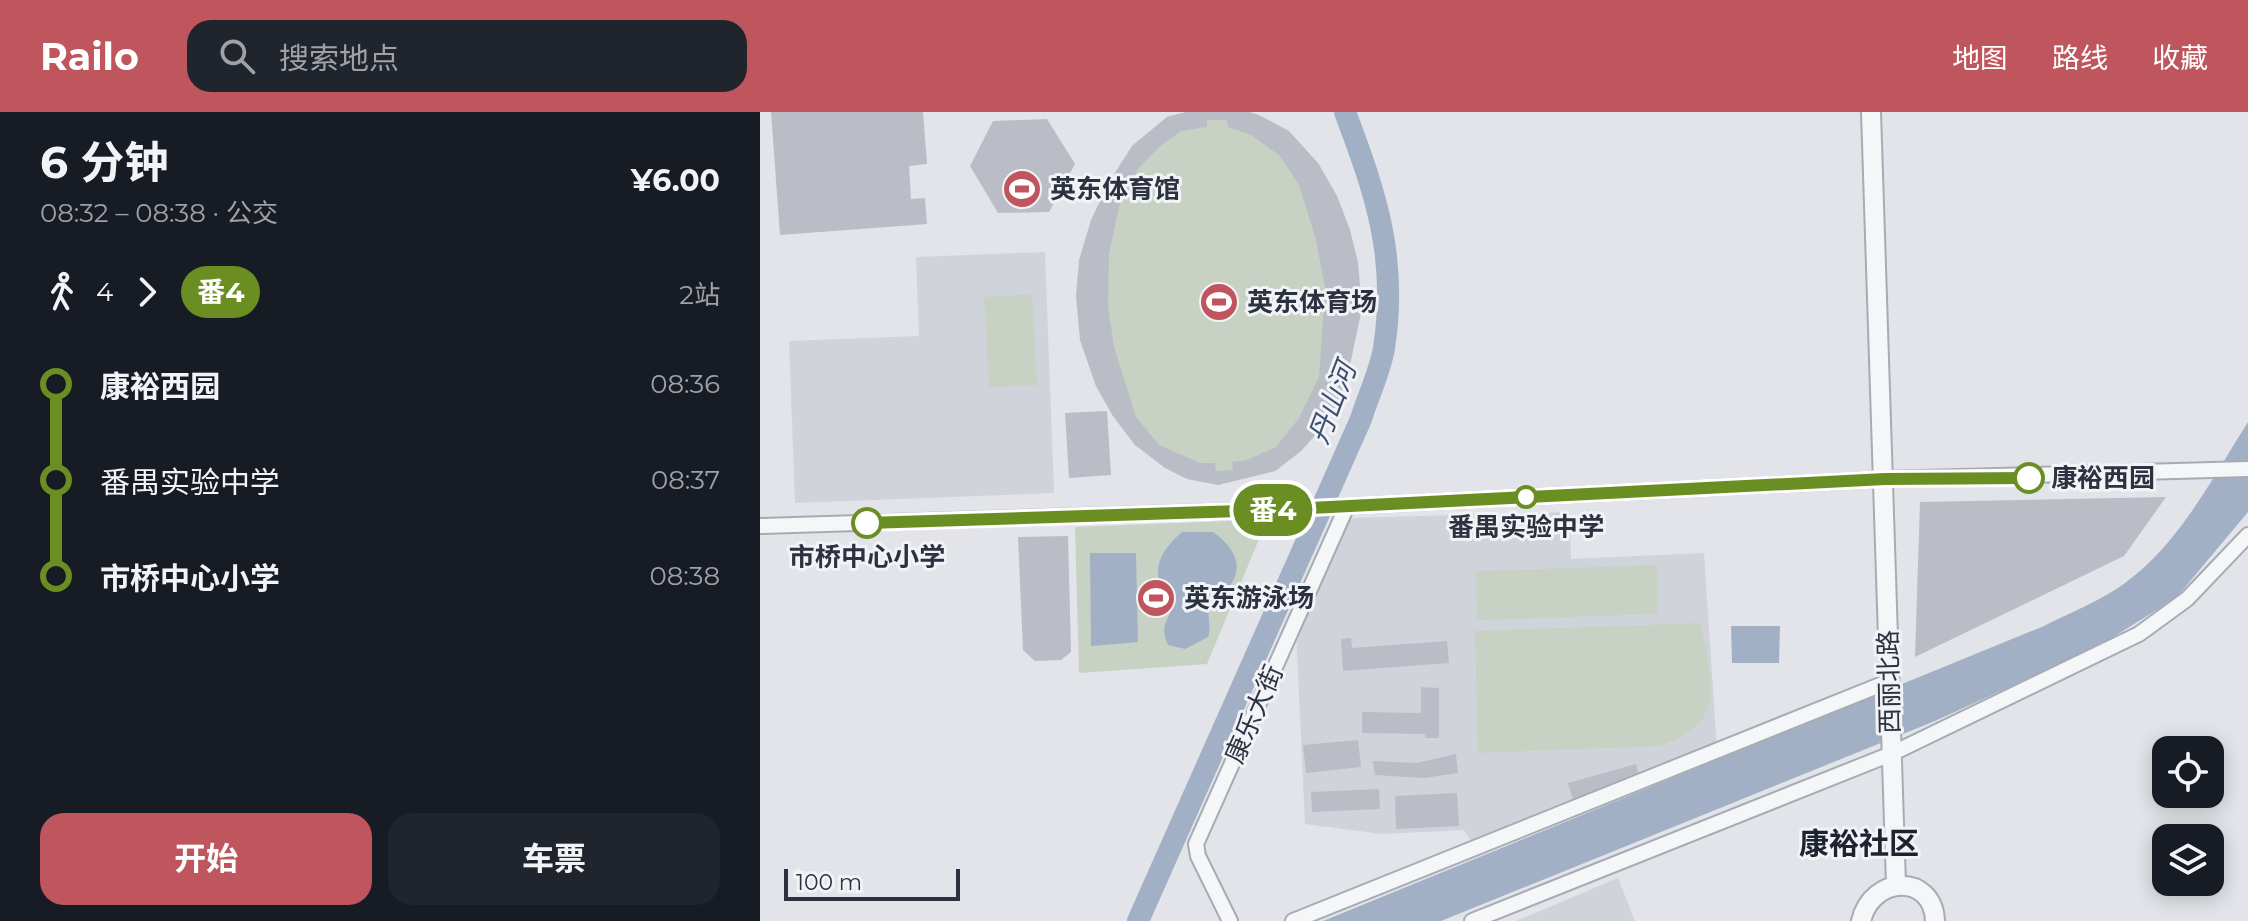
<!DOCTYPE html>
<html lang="zh">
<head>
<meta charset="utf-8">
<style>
  body { margin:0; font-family:Montserrat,"Noto Sans SC",sans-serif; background:#20242c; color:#f1f3f6; height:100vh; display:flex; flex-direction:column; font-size:30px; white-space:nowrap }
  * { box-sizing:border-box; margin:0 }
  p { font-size:26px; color:#9ea1a6 }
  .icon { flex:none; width:44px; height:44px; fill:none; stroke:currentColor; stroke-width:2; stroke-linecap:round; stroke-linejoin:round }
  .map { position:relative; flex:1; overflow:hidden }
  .details { display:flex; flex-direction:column; background:#171b24; width:760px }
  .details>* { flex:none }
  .badge { padding:0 16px; border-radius:26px; font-size:28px; line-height:52px }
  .tools { position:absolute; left:1392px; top:624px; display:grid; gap:16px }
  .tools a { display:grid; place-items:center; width:72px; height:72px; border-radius:16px; background:#171b24; box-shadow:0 4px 20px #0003; font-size:40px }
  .scale { position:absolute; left:24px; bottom:20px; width:176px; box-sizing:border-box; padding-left:8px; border:4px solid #2c323f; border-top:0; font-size:22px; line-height:28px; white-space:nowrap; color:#2c323f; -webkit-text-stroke:6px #f2f3f7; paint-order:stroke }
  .map>.badge { position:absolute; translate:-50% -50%; box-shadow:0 0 0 4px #fff }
  .legs { display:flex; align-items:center; gap:12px; height:88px; padding:0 40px; font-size:26px }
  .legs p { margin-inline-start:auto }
  .summary { display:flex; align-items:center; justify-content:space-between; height:136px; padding:0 40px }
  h1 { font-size:44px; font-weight:700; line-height:60px }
  .primary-button { display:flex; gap:16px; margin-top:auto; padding:16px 40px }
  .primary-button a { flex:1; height:92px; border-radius:24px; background:#bf565e; color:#fff; font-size:32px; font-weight:700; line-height:92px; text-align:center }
  .primary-button a+a { background:#20242c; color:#f1f3f6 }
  ul { padding:0 40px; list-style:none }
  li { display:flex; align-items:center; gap:28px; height:96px; font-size:30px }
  li i { display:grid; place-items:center; width:12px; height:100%; margin:0 10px; background:currentColor }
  li i::after { content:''; width:20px; height:20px; margin:-10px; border:6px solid; border-radius:50%; background:#171b24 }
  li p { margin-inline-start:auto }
  li:first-child i { background:linear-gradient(#0000 50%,currentColor 0) }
  li:last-child i { background:linear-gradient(currentColor 50%,#0000 0) }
  header { display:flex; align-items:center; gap:48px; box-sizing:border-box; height:112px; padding:0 40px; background:#bf565e; color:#fff }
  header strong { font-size:38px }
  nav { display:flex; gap:44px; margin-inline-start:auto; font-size:28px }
  .search { width:560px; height:72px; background:#20242c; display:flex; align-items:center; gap:20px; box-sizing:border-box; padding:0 28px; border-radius:24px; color:#9ea1a6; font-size:30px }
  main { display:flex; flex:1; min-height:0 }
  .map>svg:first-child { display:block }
</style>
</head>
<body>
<header>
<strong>Railo</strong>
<div class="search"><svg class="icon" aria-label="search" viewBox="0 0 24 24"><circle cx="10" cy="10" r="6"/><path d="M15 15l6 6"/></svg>搜索地点</div>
<nav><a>地图</a><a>路线</a><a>收藏</a></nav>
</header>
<main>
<section class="details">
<div class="summary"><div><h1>6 分钟</h1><p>08:32 – 08:38 · 公交</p></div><b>¥6.00</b></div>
<div class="legs"><svg class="icon" aria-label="walk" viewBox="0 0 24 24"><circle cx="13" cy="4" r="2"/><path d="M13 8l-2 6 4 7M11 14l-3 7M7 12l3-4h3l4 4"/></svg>4<svg class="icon" aria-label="forward" viewBox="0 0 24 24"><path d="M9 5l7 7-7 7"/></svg><b class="badge" style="background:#6b8e23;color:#fff">番4</b><p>2站</p></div>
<ul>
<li><i style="color:#6b8e23"></i><b>康裕西园</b><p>08:36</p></li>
<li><i style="color:#6b8e23"></i><span>番禺实验中学</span><p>08:37</p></li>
<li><i style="color:#6b8e23"></i><b>市桥中心小学</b><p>08:38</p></li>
</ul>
<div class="primary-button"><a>开始</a><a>车票</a></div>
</section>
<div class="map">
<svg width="1488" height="809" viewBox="0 0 1488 809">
  <rect width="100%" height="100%" fill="#e2e4e9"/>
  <path fill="#d1d3db" d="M285 140 294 381 35 391 29 229 159 224 156 145Z
    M810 400 811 447 944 441 957 637 713 732 704 718 622 722 545 712 536 518 586 406Z
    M858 766 875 809H756Z"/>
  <path fill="#c7d2c4" d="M426 0H490L558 51 577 84 590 118 602 196 585 276 567 310 541 339 515 359 458 373 375 333 353 304 336 274 320 228 372 34 407 5Z
    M272 182 277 273 229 275 224 185Z
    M493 408 502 420 447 552 319 561 315 415Z
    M897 453 898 502 717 508 716 459Z
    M941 511C951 571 970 609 900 634L718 641 715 519Z"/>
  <path fill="#a2b0c5" d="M1488 310V400L1416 486 1337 535 1175 609 681 809H563L1284 514C1311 500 1341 489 1365 471 1419 432 1453 365 1488 310Z
    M422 420H453C473 434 487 455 467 477 461 483 452 488 450 495 446 505 452 514 448 525L425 537 408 533C398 511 411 509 412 491 413 480 403 479 400 470 392 451 409 431 422 420Z
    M330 441H376L378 530 331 534Z
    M971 514H1020L1019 551H972Z"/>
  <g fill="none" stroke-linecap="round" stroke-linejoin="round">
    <path stroke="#a2b0c5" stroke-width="22" d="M378 809 601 307C608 284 620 260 624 236 638 147 616 82 585 0"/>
  </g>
  <path fill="#babdc5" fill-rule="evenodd" d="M11 0H163L167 52 149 54 151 87 165 86 167 112 20 123Z
    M426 0H490L501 4 529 19 558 51 577 84 590 118 598 150 602 196 585 276 567 310 541 339 515 359 458 373 427 367 405 356 375 333 353 304 336 274 320 228 316 184 319 148 331 108 349 70 372 34 407 5ZM447 8H467L468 15 491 23 520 44 539 73 556 128 565 176 559 265 539 306 516 335 487 348 472 350 473 358 456 359 455 351H440L399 333 376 305 354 235 348 194 349 142 359 94 378 57 399 35 421 19 447 15Z
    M287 7 315 52 289 100 238 101 210 54 233 9Z
    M347 299 351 363 309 366 305 301Z
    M1406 385 1364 444 1155 545 1160 390Z
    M308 424 311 540 301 548 275 549 263 538 258 425Z
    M591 526 592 536 687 529 689 551 583 559 581 527Z
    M661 575 679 576V626H665V622L602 621V600L661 601Z
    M598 628 601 655 546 661 543 633Z
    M696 642 698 661 664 666 615 663 613 649 657 651Z
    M876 652 880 670 813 688 808 671Z
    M619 677 620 697 552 700 551 680Z
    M697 681 699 714 636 717 635 684Z"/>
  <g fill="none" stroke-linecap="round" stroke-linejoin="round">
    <defs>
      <path id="minor" d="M0 414 511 398 1125 367 1488 357
        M470 809 438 744 436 732 587 394
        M533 809 1130 569
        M712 809 1131 642 1379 522 1427 487 1488 423"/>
      <path id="tertiary" d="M1111 0 1136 773
        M1101 809C1112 763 1173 761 1175 809"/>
    </defs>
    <use href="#minor" stroke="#a8abb3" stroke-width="18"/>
    <use href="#tertiary" stroke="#a8abb3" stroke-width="22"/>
    <use href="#minor" stroke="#f5f6f8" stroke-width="14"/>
    <use href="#tertiary" stroke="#f5f6f8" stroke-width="18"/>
  </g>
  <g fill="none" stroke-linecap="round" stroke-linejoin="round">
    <defs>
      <path id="line-1" d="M107 411 511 398 1125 367 1269 366"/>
    </defs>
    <use href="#line-1" stroke="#fff" stroke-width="18"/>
    <use href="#line-1" stroke="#6b8e23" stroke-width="12"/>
  </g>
  <defs>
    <symbol id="stadium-disc" viewBox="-11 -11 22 22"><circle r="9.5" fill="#bf565e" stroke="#f2f3f7"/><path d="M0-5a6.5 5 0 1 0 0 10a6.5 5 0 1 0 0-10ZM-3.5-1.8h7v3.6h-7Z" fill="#fff"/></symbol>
  </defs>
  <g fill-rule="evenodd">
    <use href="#stadium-disc" x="240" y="55" width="44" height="44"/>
    <use href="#stadium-disc" x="437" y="168" width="44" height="44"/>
    <use href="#stadium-disc" x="374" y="464" width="44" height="44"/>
  </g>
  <g fill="#fff" stroke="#6b8e23" stroke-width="4">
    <circle cx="1269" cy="366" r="14"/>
    <circle cx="766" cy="385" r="10"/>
    <circle cx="107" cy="411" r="14"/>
  </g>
  <g text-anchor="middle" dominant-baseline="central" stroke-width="6" stroke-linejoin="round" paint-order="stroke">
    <g font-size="26" font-weight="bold" fill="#2c323f" stroke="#f2f3f7" text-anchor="start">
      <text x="290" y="77">英东体育馆</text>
      <text x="487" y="190">英东体育场</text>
      <text x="424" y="486">英东游泳场</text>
    </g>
    <g font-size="26" font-weight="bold" fill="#2c323f" stroke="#f2f3f7">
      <text x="1291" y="366" text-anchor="start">康裕西园</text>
      <text x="766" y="415">番禺实验中学</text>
      <text x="107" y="445">市桥中心小学</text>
    </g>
    <g font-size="26" fill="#2c323f" stroke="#f2f3f7">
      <text transform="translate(1129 570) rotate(-91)">西丽北路</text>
      <text transform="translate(494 602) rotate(-66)">康乐大街</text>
    </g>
    <g font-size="28" font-style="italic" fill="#3b4e6e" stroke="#f2f3f7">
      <text transform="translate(572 291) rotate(-69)">丹山河</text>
    </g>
    <g font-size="30" font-weight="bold" fill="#1e2330" stroke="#f2f3f7">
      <text x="1099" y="731">康裕社区</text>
    </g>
  </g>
</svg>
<div class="tools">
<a><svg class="icon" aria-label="locate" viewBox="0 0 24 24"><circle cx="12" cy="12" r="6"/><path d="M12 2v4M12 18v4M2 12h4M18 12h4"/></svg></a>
<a><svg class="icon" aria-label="layers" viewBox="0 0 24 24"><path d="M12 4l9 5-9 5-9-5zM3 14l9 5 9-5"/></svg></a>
</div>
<div class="scale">100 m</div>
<b class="badge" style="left:513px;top:398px;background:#6b8e23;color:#fff">番4</b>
</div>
</main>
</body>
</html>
